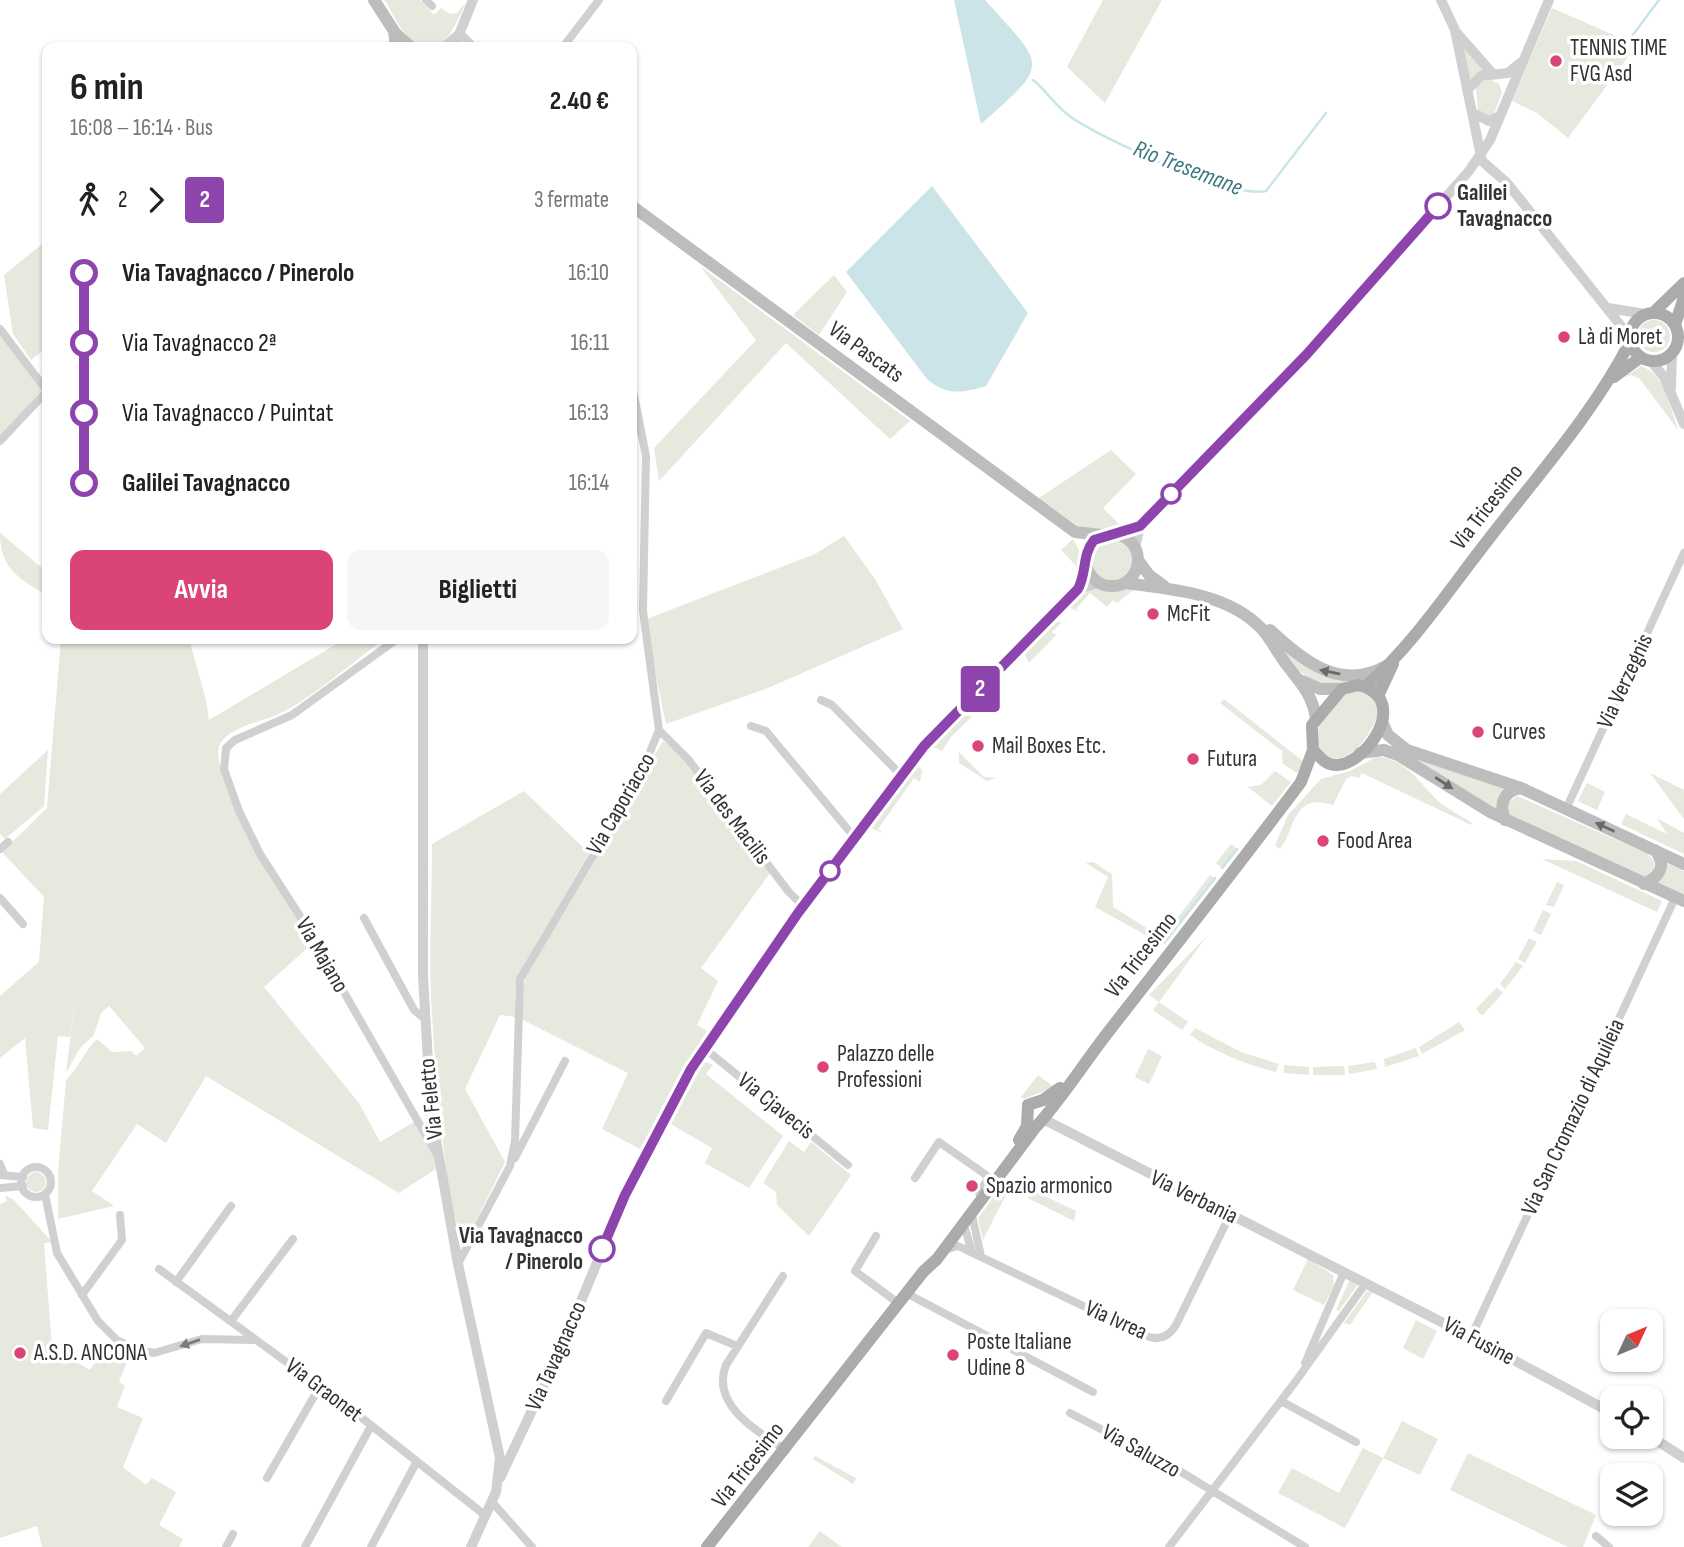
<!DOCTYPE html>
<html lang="it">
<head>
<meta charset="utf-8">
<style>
  body { margin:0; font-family:"Sofia Sans Condensed",sans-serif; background:#f6f6f6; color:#222; height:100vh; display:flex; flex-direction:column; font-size:26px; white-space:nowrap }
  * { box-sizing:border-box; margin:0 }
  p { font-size:23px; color:#767676 }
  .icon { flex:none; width:38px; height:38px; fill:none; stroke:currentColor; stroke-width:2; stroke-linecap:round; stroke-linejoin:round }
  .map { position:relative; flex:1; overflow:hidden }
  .sheet { position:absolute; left:42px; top:42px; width:595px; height:602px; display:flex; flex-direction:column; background:#fff; border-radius:14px; box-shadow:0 2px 5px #0004 }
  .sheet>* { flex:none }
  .badge { padding:0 14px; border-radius:5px; font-size:24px; line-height:46px }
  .needle { width:46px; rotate:46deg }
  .tools { position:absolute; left:1600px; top:1309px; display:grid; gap:14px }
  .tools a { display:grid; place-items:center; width:63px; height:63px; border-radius:14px; background:#fff; box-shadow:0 2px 5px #0004; font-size:35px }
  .map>.badge { position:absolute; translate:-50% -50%; box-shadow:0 0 0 4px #fff }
  .legs { display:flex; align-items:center; gap:10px; height:77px; padding:0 28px; font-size:23px }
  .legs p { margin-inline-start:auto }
  .head { display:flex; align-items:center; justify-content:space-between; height:119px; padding:0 28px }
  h1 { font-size:38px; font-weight:700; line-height:52px }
  .button { display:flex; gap:14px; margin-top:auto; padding:14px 28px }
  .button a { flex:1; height:80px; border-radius:14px; background:#da4575; color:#fff; font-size:28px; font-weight:700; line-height:80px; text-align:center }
  .button a+a { background:#f6f6f6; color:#222 }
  ul { padding:0 28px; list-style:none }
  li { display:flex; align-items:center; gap:24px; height:70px; font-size:26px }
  li i { display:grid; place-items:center; width:10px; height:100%; margin:0 9px; background:currentColor }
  li i::after { content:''; width:18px; height:18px; margin:-9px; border:5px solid; border-radius:50%; background:#fff }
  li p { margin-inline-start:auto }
  li:first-child i { background:linear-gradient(#0000 50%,currentColor 0) }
  li:last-child i { background:linear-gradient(currentColor 50%,#0000 0) }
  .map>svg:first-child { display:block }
</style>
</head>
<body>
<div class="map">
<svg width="1684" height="1547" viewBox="0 0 1684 1547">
  <rect width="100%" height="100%" fill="#fff"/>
  <path fill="#e6e9dd" d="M384 0H420L434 15 441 8 450 14 457 13 466 2C454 29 438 69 405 33 396 24 392 10 384 0Z
    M1103 0H1162L1105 103 1067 67Z
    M1552 8 1623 39 1630 54 1568 138 1537 113 1512 101Z
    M1460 42 1485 71 1469 80Z
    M1491 80 1499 84 1502 92 1494 114 1490 116 1478 111 1476 88 1481 82Z
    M47 240V348L31 360 13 334 4 275Z
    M700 266 910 421 890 439 786 343 659 481 654 448 756 340Z
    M834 275 847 292 819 335 793 315Z
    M1638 336a16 16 0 1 1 32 0a16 16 0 1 1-32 0Z
    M0 333 39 384 41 391 0 437Z
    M1641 366C1667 375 1669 408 1679 431L1639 378 1631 375 1625 377Z
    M1111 450 1136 474 1103 508 1122 527 1097 530 1078 526 1039 498Z
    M0 533 47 572V596C19 578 0 569 0 533Z
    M844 536 875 579 903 629 768 688 666 724 644 620 815 554Z
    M1073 539 1079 550 1080 570 1061 550Z
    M1092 560a20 20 0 1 1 40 0a20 20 0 1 1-40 0Z
    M1099 587 1133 590 1117 603 1113 600 1107 607 1090 593 1076 609 1079 612 1067 606 1081 592Z
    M1055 618 1061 623 1052 632 1056 635 1029 663 1023 652Z
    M61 639H189L206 700 209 720 345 639H385C355 660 312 698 281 713 263 722 231 725 220 744 204 774 295 910 314 942L264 987 359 1103 380 1142 414 1122 435 1159 436 1169 399 1193 206 1076 166 1143 137 1124 92 1191 114 1206 58 1219V1172L66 1080C79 1067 84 1052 97 1039L112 1052 131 1051 136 1056 145 1048 109 1006 101 1013 94 1035 80 1048 66 1073 77 983 70 1037 58 1036 48 1130 33 1128 25 1038 0 1058V996L39 962 44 897 2 852 47 808Z
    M1283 650 1347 679V682C1317 691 1299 674 1283 650Z
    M997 679 1004 685 951 737 942 751 931 746Z
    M1358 690 1372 695 1379 712C1371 735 1344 777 1319 749V725L1346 693Z
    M1224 699 1304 762 1297 773 1283 764 1282 751 1220 703Z
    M663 741C695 762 744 839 770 873L701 968 718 981 697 1025 707 1031 642 1150 602 1129 628 1073 523 1020 522 993 526 975Z
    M48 750 44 806 5 839 0 834V794Z
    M959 752 984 777 996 778 987 781 959 763Z
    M1376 757C1405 757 1420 784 1438 801 1448 809 1461 816 1472 823L1471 825 1362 773 1359 778 1352 776 1346 779 1333 805C1292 792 1296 829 1280 849L1275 845 1288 815 1321 779 1350 771Z
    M1418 760 1507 789 1496 810Z
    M915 764 922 770 920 782 914 778 878 829 883 833 868 827Z
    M1275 771 1291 782 1272 806 1248 787 1261 785Z
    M1650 773 1684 790V819Z
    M1587 783 1605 792 1597 810 1578 801Z
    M524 791 589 853 519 973 515 992V1017L500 1015 465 1089 505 1162 471 1231 463 1235C445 1219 433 1033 431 999 429 948 432 896 432 844Z
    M1517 796 1648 854 1654 861V870L1646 877 1509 814 1508 803Z
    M1626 814 1667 834 1657 818 1684 833V854L1621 824Z
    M1231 844 1238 850 1223 869 1216 863Z
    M1542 859 1576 861 1662 901 1657 912Z
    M1093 862 1112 874 1113 907 1153 932 1151 938 1095 907 1108 877 1086 863Z
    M1664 862 1684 871V896L1654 883Z
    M1210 875 1216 879 1164 945 1163 926 1170 916 1176 920Z
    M1557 882 1564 885 1554 907 1546 905Z
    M1543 910 1551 914 1541 935 1533 931Z
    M1207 936 1159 1002 1188 1022 1182 1030 1153 1010 1159 1002 1149 995Z
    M1529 938 1537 942 1525 963 1518 959Z
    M1516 962 1523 966 1505 989 1500 984Z
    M1497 987 1503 993 1482 1016 1476 1009Z
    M1459 1022 1465 1030 1422 1054 1419 1047Z
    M1195 1028 1241 1052 1279 1064 1276 1072C1245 1064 1217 1053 1190 1035Z
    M1416 1048 1419 1056 1385 1067 1384 1059Z
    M1148 1049 1162 1056 1149 1084 1135 1077Z
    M707 1062 713 1065 706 1074 783 1136 749 1188 705 1163 712 1148 669 1123 700 1064Z
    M1375 1062 1377 1069 1349 1074 1348 1066Z
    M1284 1065 1309 1067V1075L1284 1073Z
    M1344 1066 1345 1075H1313V1067Z
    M1038 1075 1054 1087 1024 1099 1021 1097Z
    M789 1141 804 1152 811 1142 851 1175 809 1236 777 1205 776 1192 763 1183Z
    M26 1182a10 10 0 1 1 20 0a10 10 0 1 1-20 0Z
    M1010 1180 1011 1185 983 1240 978 1218 1005 1182Z
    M1032 1190 1076 1211 1074 1221 1028 1198Z
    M5 1195 14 1200 52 1242 44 1243 52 1348 90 1370 108 1340 131 1352 119 1382 125 1386 117 1407 143 1418 123 1467 146 1485 152 1478 176 1492 159 1525 183 1539 179 1547H42L37 1526 0 1538V1204L7 1201Z
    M1308 1259 1333 1275 1334 1285 1324 1305 1293 1290Z
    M1350 1279 1359 1283 1339 1311 1336 1310Z
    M1367 1291 1373 1292 1350 1325 1344 1323Z
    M1416 1320 1437 1331 1423 1359 1403 1348Z
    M1402 1421 1438 1439 1420 1475 1383 1458 1345 1528 1278 1493 1292 1468 1339 1493 1363 1448 1383 1458Z
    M1468 1453 1596 1515 1583 1547H1568L1450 1490Z
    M815 1456 856 1478 853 1484 813 1459Z
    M820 1531 821 1532 842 1547H808Z"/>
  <path fill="#cbe4e8" d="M954 0H985C1046 68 1051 62 981 124Z
    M932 186 1028 313 986 386C962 393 946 396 927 379L846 272Z"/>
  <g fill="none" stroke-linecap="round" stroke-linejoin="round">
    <path stroke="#cbe4e8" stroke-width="2.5" d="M1626 44 1659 0
      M1033 80C1047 91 1056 107 1071 117 1102 139 1231 199 1266 191L1326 113
      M1234 853 1237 849
      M1222 868 1232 855
      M1164 943 1215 878"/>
    <path stroke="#d0d0d0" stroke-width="8" d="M426 0 432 6
      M459 32 474 47
      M563 47 599 0
      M0 329 47 391
      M0 441 47 391
      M397 639 292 715 235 740 226 748 224 769 239 811 260 854 305 924 436 1153
      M821 700 832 705 901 775
      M751 726 766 731 855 838
      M659 730 688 759 788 891 803 906
      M1566 809 1684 553
      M0 849 8 842
      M0 898 23 924
      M364 918 414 1010 425 1019
      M704 1048 848 1165
      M515 1158 565 1061
      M0 1164 4 1174
      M21 1182a15 15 0 1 1 30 0a15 15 0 1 1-30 0Z
      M0 1175 23 1177
      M915 1178 939 1142 989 1177 979 1193
      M0 1188 23 1186
      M45 1194 57 1253 98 1321 117 1340 135 1349 154 1353 202 1339 254 1340
      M972 1215 981 1256
      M963 1222 972 1252
      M876 1236 855 1271 898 1303
      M948 1249 958 1246 1144 1335C1157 1341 1168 1338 1176 1325L1230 1215
      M458 1264 510 1166 515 1141 520 979 641 774 659 730 643 611 646 456 632 385
      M159 1269 348 1407 486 1516
      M783 1276 726 1365C710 1405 759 1433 786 1450
      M176 1282 231 1206
      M906 1293 1093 1392
      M82 1295 122 1240 120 1215
      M231 1321 293 1239
      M1471 1337 1675 898
      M1305 1363 1344 1272
      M666 1401 706 1333 737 1346
      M1281 1401 1356 1442
      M1070 1413 1168 1464 1305 1547
      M267 1478 320 1386
      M492 1502 532 1547
      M1596 1536 1609 1547
      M226 1547 233 1534
      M305 1547 371 1426
      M371 1547 416 1463
      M1169 1547 1296 1381 1366 1283"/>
    <path stroke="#d0d0d0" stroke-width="10" d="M1441 0 1455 30 1482 161 1507 183 1629 336
      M1456 32 1493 74
      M444 47 457 36
      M454 47 473 0
      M1467 90 1481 76 1508 73 1520 63
      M1473 113 1489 121 1500 116
      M1608 308 1645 314
      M1651 361 1664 377 1684 424
      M1671 388 1672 353
      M1118 534 1140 526 1307 354 1469 171 1490 140 1549 0
      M1135 547 1140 526
      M1078 589 1098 583
      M423 639V976L431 1112 458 1264 500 1458 496 1492 471 1547
      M1045 1120 1471 1337 1612 1413
      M1650 1436 1684 1458
      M500 1478 562 1347 625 1195 704 1048 798 913 914 759 1078 589 1087 569"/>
    <path stroke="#bdbdbd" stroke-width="12" d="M374 0 394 31 396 47
      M394 32 411 47
      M632 206 1075 532 1101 535
      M1086 560a26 26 0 1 1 52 0a26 26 0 1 1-52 0Z
      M1138 560 1149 575 1164 586
      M1125 583C1170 589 1227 593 1261 628 1271 639 1277 652 1286 664 1300 682 1313 695 1316 719
      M1270 630C1302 660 1340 692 1386 666
      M1302 681 1320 689H1342
      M1383 724 1388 735 1407 750 1521 788 1684 864
      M1360 753 1384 750 1398 755 1490 812 1684 901
      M1505 820C1499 804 1503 791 1521 788
      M1644 884C1660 877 1667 865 1655 850"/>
    <path stroke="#ababab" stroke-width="12" d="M1654 312 1684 283
      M1630 337a24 24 0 1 1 48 0a24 24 0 1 1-48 0Z
      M1675 325 1684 297
      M1614 377 1641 357
      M1358 685C1415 698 1362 774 1330 764 1323 762 1318 755 1313 750L1312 725 1342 689Z
      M1365 687C1413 645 1448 591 1488 540 1537 476 1593 414 1630 342
      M1378 696 1393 664
      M1019 1140 1027 1126 1028 1105 1043 1100 1060 1088
      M707 1547 923 1272 937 1259 1035 1128C1061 1100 1084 1063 1109 1031 1173 949 1238 866 1301 782L1313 750"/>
  </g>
  <defs><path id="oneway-solid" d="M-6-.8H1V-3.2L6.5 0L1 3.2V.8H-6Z" transform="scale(1.75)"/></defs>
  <g fill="#6a6a6a">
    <use href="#oneway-solid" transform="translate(1330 672) rotate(-169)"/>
    <use href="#oneway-solid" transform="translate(1444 783) rotate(33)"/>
    <use href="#oneway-solid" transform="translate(1605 827) rotate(-155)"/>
  </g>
  <use fill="#7a7a7a" href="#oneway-solid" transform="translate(190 1343) rotate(161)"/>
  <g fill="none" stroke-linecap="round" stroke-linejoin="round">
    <defs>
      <path id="line-1" d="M602 1249 625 1195 691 1069 798 913 924 746 1078 589C1087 572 1082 555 1094 540L1140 526 1307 354 1438 206"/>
    </defs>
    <use href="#line-1" stroke="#fff" stroke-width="16"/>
    <use href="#line-1" stroke="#8e44ad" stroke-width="10"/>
  </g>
  <g fill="#da4575" stroke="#fff" stroke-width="2.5">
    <circle cx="1556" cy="61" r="7"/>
    <circle cx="1564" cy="337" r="7"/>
    <circle cx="1153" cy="614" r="7"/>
    <circle cx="1478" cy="732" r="7"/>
    <circle cx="978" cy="746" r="7"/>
    <circle cx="1193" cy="759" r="7"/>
    <circle cx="1323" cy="841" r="7"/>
    <circle cx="823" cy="1067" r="7"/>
    <circle cx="972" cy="1186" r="7"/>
    <circle cx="20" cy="1353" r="7"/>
    <circle cx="953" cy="1355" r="7"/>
  </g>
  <g fill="#fff" stroke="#8e44ad" stroke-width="3.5">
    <circle cx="1438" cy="206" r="12"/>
    <circle cx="1171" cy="494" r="9"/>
    <circle cx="830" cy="871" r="9"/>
    <circle cx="602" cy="1249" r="12"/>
  </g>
  <g text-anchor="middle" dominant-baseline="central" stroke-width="7" stroke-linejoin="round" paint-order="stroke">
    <g font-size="23" fill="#333" stroke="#fff" text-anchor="start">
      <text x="1570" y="48">TENNIS TIME<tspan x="1570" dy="26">FVG Asd</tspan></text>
      <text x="1578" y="337">Là di Moret</text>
      <text x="1167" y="614">McFit</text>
      <text x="1492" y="732">Curves</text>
      <text x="992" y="746">Mail Boxes Etc.</text>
      <text x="1207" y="759">Futura</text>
      <text x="1337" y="841">Food Area</text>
      <text x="837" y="1054">Palazzo delle<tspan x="837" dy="26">Professioni</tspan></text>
      <text x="986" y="1186">Spazio armonico</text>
      <text x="967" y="1342">Poste Italiane<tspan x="967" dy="26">Udine 8</tspan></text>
      <text x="34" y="1353">A.S.D. ANCONA</text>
    </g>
    <g font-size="23" font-weight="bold" fill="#333" stroke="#fff" text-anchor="start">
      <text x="1457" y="193">Galilei<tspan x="1457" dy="26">Tavagnacco</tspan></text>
      <text x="583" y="1236" text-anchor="end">Via Tavagnacco<tspan x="583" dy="26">/ Pinerolo</tspan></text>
    </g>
    <g font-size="23" fill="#333" stroke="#fff">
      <text transform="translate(866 352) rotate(36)">Via Pascats</text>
      <text transform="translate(1487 507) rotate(-52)">Via Tricesimo</text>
      <text transform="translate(1625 681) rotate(-65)">Via Verzegnis</text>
      <text transform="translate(621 804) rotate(-60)">Via Caporiacco</text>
      <text transform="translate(732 817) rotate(53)">Via des Macilis</text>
      <text transform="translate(322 955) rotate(60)">Via Majano</text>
      <text transform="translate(1141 955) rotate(-52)">Via Tricesimo</text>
      <text transform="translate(431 1099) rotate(-96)">Via Feletto</text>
      <text transform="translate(776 1106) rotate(39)">Via Cjavecis</text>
      <text transform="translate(1573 1117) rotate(-65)">Via San Cromazio di Aquileia</text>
      <text transform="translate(1194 1197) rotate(26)">Via Verbania</text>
      <text transform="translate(1116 1320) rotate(24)">Via Ivrea</text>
      <text transform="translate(1479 1341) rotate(28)">Via Fusine</text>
      <text transform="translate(556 1356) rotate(-66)">Via Tavagnacco</text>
      <text transform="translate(324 1390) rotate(37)">Via Graonet</text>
      <text transform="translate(1141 1451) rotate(29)">Via Saluzzo</text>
      <text transform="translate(748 1465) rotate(-52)">Via Tricesimo</text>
    </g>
    <g font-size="24" font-style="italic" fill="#407a84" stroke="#fff">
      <text transform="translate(1188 168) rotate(21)">Rio Tresemane</text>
    </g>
  </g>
</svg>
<div class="tools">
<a><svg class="needle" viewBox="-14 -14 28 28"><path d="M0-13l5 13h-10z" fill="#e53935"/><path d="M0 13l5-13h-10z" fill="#767676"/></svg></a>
<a><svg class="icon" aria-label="locate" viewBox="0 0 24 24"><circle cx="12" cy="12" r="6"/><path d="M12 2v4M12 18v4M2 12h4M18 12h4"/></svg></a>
<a><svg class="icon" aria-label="layers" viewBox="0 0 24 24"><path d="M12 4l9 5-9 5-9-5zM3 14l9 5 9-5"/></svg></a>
</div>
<b class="badge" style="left:980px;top:689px;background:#8e44ad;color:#fff">2</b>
<section class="sheet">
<div class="head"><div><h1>6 min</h1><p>16:08 – 16:14 · Bus</p></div><b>2.40 €</b></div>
<div class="legs"><svg class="icon" aria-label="walk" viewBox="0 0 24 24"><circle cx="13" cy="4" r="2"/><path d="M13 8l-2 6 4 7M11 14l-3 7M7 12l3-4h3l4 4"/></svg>2<svg class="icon" aria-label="forward" viewBox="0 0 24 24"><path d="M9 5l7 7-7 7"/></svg><b class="badge" style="background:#8e44ad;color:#fff">2</b><p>3 fermate</p></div>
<ul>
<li><i style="color:#8e44ad"></i><b>Via Tavagnacco / Pinerolo</b><p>16:10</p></li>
<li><i style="color:#8e44ad"></i><span>Via Tavagnacco 2ª</span><p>16:11</p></li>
<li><i style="color:#8e44ad"></i><span>Via Tavagnacco / Puintat</span><p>16:13</p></li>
<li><i style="color:#8e44ad"></i><b>Galilei Tavagnacco</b><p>16:14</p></li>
</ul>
<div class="button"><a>Avvia</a><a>Biglietti</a></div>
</section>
</div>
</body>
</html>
